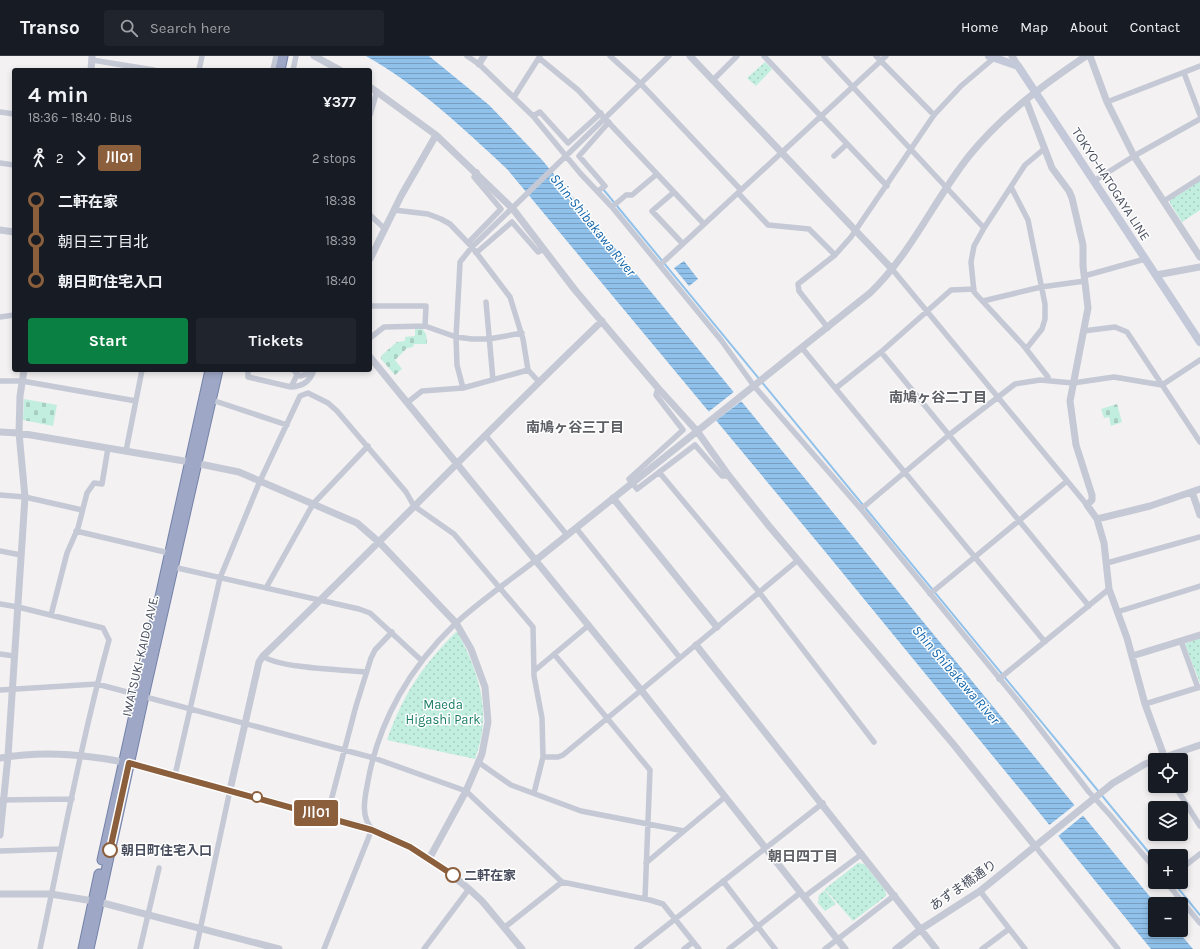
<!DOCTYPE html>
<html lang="en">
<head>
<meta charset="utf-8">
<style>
  body { margin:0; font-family:Karla,"Noto Sans JP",sans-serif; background:#20242c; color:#f1f3f6; height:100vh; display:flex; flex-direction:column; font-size:15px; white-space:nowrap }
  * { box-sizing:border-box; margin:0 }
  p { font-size:13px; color:#9ea1a6 }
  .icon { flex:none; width:22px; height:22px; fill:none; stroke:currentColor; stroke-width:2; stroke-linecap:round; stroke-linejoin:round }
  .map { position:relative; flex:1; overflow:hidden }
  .drawer { position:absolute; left:12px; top:12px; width:360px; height:304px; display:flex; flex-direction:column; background:#171b24; border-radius:4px; box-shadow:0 2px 6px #0003 }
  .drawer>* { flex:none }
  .badge { padding:0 8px; border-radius:3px; font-size:14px; line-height:26px }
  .buttons { position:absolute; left:1148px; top:697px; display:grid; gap:8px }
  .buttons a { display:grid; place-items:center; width:40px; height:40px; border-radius:4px; background:#171b24; box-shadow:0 2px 6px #0003; font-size:20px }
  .map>.badge { position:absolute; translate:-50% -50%; box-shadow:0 0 0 2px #fff }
  .legs { display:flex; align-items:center; gap:6px; height:44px; padding:0 16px; font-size:13px }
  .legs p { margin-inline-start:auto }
  .overview { display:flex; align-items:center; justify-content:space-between; height:68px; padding:0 16px }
  h1 { font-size:22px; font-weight:700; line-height:30px }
  .primary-button { display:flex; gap:8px; margin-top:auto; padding:8px 16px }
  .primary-button a { flex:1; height:46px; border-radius:4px; background:#0b8043; color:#fff; font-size:16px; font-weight:700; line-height:46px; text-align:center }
  .primary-button a+a { background:#20242c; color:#f1f3f6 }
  ul { padding:0 16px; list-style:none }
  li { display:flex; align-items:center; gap:14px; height:40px; font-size:15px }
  li i { display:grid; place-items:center; width:6px; height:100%; margin:0 5px; background:currentColor }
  li i::after { content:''; width:10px; height:10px; margin:-5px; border:3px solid; border-radius:50%; background:#171b24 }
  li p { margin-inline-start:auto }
  li:first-child i { background:linear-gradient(#0000 50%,currentColor 0) }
  li:last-child i { background:linear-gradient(currentColor 50%,#0000 0) }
  header { display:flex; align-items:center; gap:24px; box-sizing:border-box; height:56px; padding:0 20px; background:#171b24; border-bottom:1px solid #363941 }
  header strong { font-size:19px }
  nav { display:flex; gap:22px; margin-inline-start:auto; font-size:14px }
  .search { width:280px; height:36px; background:#20242c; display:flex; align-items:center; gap:10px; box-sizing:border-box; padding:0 14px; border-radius:4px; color:#9ea1a6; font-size:15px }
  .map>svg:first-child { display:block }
</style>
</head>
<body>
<header>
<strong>Transo</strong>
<div class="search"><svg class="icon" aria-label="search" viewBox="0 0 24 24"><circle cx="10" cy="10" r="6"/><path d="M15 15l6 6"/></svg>Search here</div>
<nav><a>Home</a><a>Map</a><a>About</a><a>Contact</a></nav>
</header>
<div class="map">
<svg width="1200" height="893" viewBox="0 0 1200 893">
  <defs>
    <pattern id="cemetery-stones" width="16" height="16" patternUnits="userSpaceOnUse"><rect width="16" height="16" fill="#c1eede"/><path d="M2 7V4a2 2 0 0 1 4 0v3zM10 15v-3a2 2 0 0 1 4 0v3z" fill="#a7cec1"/></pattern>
    <pattern id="park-dots" width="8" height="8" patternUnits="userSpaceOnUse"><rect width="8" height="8" fill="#c1eede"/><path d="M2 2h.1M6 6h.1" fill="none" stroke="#a7cec1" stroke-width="1.8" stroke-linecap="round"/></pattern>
    <pattern id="water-rules" width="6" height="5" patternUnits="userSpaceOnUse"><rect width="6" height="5" fill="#90c1ea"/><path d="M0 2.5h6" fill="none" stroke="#789fc1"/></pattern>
  </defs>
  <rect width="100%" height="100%" fill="#f3f1f1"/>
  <path fill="url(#cemetery-stones)" d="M415 271H421L426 278 427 288H414L413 291 407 292 395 304 402 313 395 319 381 303 382 299 397 286 405 285V281L415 280Z
    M24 343 57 349 53 370 23 364Z
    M1117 348 1122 366 1111 370 1109 361 1104 362 1101 353Z"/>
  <path fill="url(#park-dots)" d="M765 6 772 13 756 30 747 22Z
    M1200 125V154L1182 166 1170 147V144Z
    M456 576 458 577C480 619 492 657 475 703L387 684C403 639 422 610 456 576Z
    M1200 582V627L1185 588Z
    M858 807 864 808 885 834 886 840 853 865 825 833Z
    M825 834 836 848 825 855 818 847 819 839Z"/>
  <path fill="url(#water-rules)" d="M366 0H429L489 49 543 105 1156 848 1155 874H1177L1193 893H1151L823 493 507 113C463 72 419 30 366 0Z
    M684 205 698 223 689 230 674 212Z"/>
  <path fill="#f3f1f1" d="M735 335 743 344 714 366 707 357Z
    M1076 748 1085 758 1057 781 1048 770Z"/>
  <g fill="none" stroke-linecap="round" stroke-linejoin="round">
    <path stroke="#90c1ea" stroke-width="2" d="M603 133 1155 804
      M1173 826 1200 859"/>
    <defs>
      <path id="trunk" d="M280 14 283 0
        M102 804 210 314
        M83 893 99 818
        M89 893 144 640 218 314"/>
    </defs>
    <use href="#trunk" stroke="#7582a9" stroke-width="11"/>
    <path stroke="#c5c9d5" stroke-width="5.5" d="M467 0 479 8 533 60 580 117 612 151 721 284 754 330 861 453 1027 656 1089 736 1110 759 1155 813
      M610 0 641 28 741 134
      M764 0 887 130
      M824 0 984 172
      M876 0 934 59
      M539 2 578 34 704 168
      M92 4 154 14
      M199 14 202 0
      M273 14 276 0
      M293 14 296 0
      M1184 17 1200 59
      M713 24 737 0
      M514 41 540 0
      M1107 46 1200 10
      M0 56 14 58
      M370 59 377 35
      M533 60 540 56 568 87 601 57
      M1044 93 1025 109 984 172 974 190 971 206 974 236 1023 289 1048 321V324
      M834 100 847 88
      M0 107 14 109
      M1094 125 1134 100 1200 63
      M1011 131 1028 164 1045 248V263L1042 273 1026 293
      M598 135 605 130 579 100 609 66
      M674 136 652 155 683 188
      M738 137 768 169 809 173 835 199
      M1164 145 1200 122
      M612 151 626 139H632L657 118
      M394 154 428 158 441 163 450 168 472 191 510 241 523 283 528 314
      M370 159 385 173
      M468 187 501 153 474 121 477 116
      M476 197 512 166 538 196 544 193
      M660 209 886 0
      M892 213 1087 449
      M1084 220 1145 203
      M983 245 1041 231 1085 225
      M486 246 493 324
      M370 250H426L425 270
      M0 261 14 259
      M828 272 799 235 798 228 835 199 851 181 934 59 961 30 994 2
      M1083 275 1115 271 1127 276 1200 386
      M370 282 384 271 425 270 456 281 472 283H489L522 277
      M802 292 1045 586
      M881 296 1089 550
      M248 314V321L291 331C304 330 310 325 314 314
      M293 314 300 320 307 318 314 314
      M0 325H22L136 345
      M291 331 297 319
      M463 332 457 309 456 281 459 226 460 206 472 191 669 0
      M658 332 656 339 683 374 629 423 637 433 695 389 722 420H729
      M836 332 881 296 951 234 974 233
      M212 344 287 369
      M408 346 422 335 463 332 528 314 539 326
      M486 380 567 479
      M126 395 142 314
      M659 416 759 536 874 686
      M0 439 25 441 82 454
      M861 453 949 379 1015 328 1040 324 1073 327 1114 321 1162 329 1200 304
      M576 472 680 602
      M76 475 169 497
      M0 495 21 499
      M1107 507 1200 481
      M173 511 359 553 370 557 421 604
      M266 532 313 448 368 390
      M930 538 1067 425
      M0 548 18 551 103 572 109 584C81 686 62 790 40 893
      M1117 556 1200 530
      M51 559 67 497 78 472 87 437 94 427 102 428 108 392
      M1181 585 1198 632
      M0 598 14 600
      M554 598 650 714 645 842
      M263 600C277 612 345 614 366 616
      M534 615 589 569
      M999 623 1109 533
      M0 634 97 628 374 702 466 735 562 826
      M1145 648 1200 631
      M543 701H558L563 699 798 504
      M478 706 511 729 581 755 684 775 725 741
      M175 719 220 522 260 425 300 340 308 337 328 347 337 355 406 436 414 450 454 478 533 571 534 620 542 662 543 701 534 737
      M1175 730 1200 770
      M0 744 72 743
      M327 760 356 650 371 602 375 594 392 576
      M1035 790 1118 893
      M0 795 60 793
      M646 807 684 775
      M1181 813 1200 798
      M723 825 775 893
      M1166 826 1200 867
      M980 835 1025 893
      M804 841 862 798
      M505 871 562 826 650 844 663 848 699 893
      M140 893 159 812
      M196 893 230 734
      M324 893 372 773C360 760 365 741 368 725 379 664 411 610 455 568 480 545 509 525 536 504
      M424 893 469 833
      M637 893 823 747
      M684 893 693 886
      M729 893 800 837
      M825 893 895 839
      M982 893 1009 873"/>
    <path stroke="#c5c9d5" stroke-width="7" d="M314 0 340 14
      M690 0 892 213
      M1012 0 1018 10
      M1090 0 1107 46 1134 100 1200 201
      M479 8 484 0
      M91 14 92 0
      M370 31 436 79 513 153 575 234 658 332 697 375 729 420 769 470 954 689 1035 790
      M1026 44 1052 112 1069 135 1072 142 1083 189V210L1088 252 1070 345 1076 389 1092 439V444L1087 449 1097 463 1104 487 1109 533 1127 582 1145 648 1164 700
      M0 174 14 176
      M370 203 401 140 436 79
      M1156 219 1200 211
      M370 301 641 634 845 893
      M0 376 19 377 190 406 239 416 357 467 380 487 456 567 471 593 485 631 488 666 482 698 466 735 429 803
      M1192 436 1200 459
      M613 442 717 571
      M1097 463 1150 450 1200 433
      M536 504 870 237C911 198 934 144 969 100 1001 60 1044 28 1086 0
      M696 589 936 893
      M1132 600 1200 579
      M0 702C47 694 92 699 138 709L372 773 399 785 443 812 469 833 482 845 522 893
      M230 734 259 606 263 600C377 490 487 375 602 265
      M0 779 8 700 25 441 19 377 20 340 24 314
      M0 838H51L99 846 279 893
      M896 893 921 873 980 835 1113 727 1145 708 1200 689"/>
    <path stroke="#c4c9d9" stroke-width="8" d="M989 0 1018 10 1200 286"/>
    <use href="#trunk" stroke="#9ea8c6" stroke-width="9"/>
  </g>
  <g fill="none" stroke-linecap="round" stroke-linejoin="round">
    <defs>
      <path id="line-1" d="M110 794 129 707 372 774 410 791 453 819"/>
    </defs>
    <use href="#line-1" stroke="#fff" stroke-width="9"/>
    <use href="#line-1" stroke="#8b5e3c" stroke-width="6"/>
  </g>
  <g fill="#fff" stroke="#8b5e3c" stroke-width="2">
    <circle cx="257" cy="741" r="5"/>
    <circle cx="110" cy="794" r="7"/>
    <circle cx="453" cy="819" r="7"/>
  </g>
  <g text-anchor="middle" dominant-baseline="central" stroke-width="3" stroke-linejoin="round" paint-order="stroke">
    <g font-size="13" fill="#494f5e" stroke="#fff">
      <text transform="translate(1111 128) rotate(57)">TOKYO-HATOGAYA LINE</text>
      <text transform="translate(140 600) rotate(-77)">IWATSUKI-KAIDO AVE.</text>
      <text transform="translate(963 829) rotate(-35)">あずま橋通り</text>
    </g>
    <g font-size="13" fill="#1a7e65" stroke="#fff">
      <text x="443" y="648">Maeda<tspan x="443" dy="15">Higashi Park</tspan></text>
    </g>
    <g font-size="13" font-weight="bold" fill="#494f5e" stroke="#fff" text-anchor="start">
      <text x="121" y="794">朝日町住宅入口</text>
      <text x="464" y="819">二軒在家</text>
    </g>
    <g font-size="14" font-style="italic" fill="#1164a9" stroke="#fff">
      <text transform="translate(593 169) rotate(51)">Shin-Shibakawa River</text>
      <text transform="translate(956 619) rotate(49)">Shin Shibakawa River</text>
    </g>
    <g font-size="14" font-weight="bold" fill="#5d5f65" stroke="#fff">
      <text x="938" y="341">南鳩ヶ谷二丁目</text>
      <text x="575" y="371">南鳩ヶ谷三丁目</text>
      <text x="803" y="800">朝日四丁目</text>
    </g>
  </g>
</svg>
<div class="buttons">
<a><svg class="icon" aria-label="locate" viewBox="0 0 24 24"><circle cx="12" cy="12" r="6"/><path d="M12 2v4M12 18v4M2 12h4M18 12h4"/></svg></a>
<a><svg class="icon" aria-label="layers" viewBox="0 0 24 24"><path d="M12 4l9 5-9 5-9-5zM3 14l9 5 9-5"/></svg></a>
<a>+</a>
<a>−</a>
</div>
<b class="badge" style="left:316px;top:757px;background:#8b5e3c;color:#fff">川01</b>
<section class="drawer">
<div class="overview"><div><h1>4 min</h1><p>18:36 – 18:40 · Bus</p></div><b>¥377</b></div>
<div class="legs"><svg class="icon" aria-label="walk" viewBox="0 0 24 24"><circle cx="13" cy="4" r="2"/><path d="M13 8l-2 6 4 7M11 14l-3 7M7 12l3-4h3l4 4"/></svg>2<svg class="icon" aria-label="forward" viewBox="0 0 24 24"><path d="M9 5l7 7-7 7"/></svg><b class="badge" style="background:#8b5e3c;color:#fff">川01</b><p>2 stops</p></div>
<ul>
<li><i style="color:#8b5e3c"></i><b>二軒在家</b><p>18:38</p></li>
<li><i style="color:#8b5e3c"></i><span>朝日三丁目北</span><p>18:39</p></li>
<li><i style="color:#8b5e3c"></i><b>朝日町住宅入口</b><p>18:40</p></li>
</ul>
<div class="primary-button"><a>Start</a><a>Tickets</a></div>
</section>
</div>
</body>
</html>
